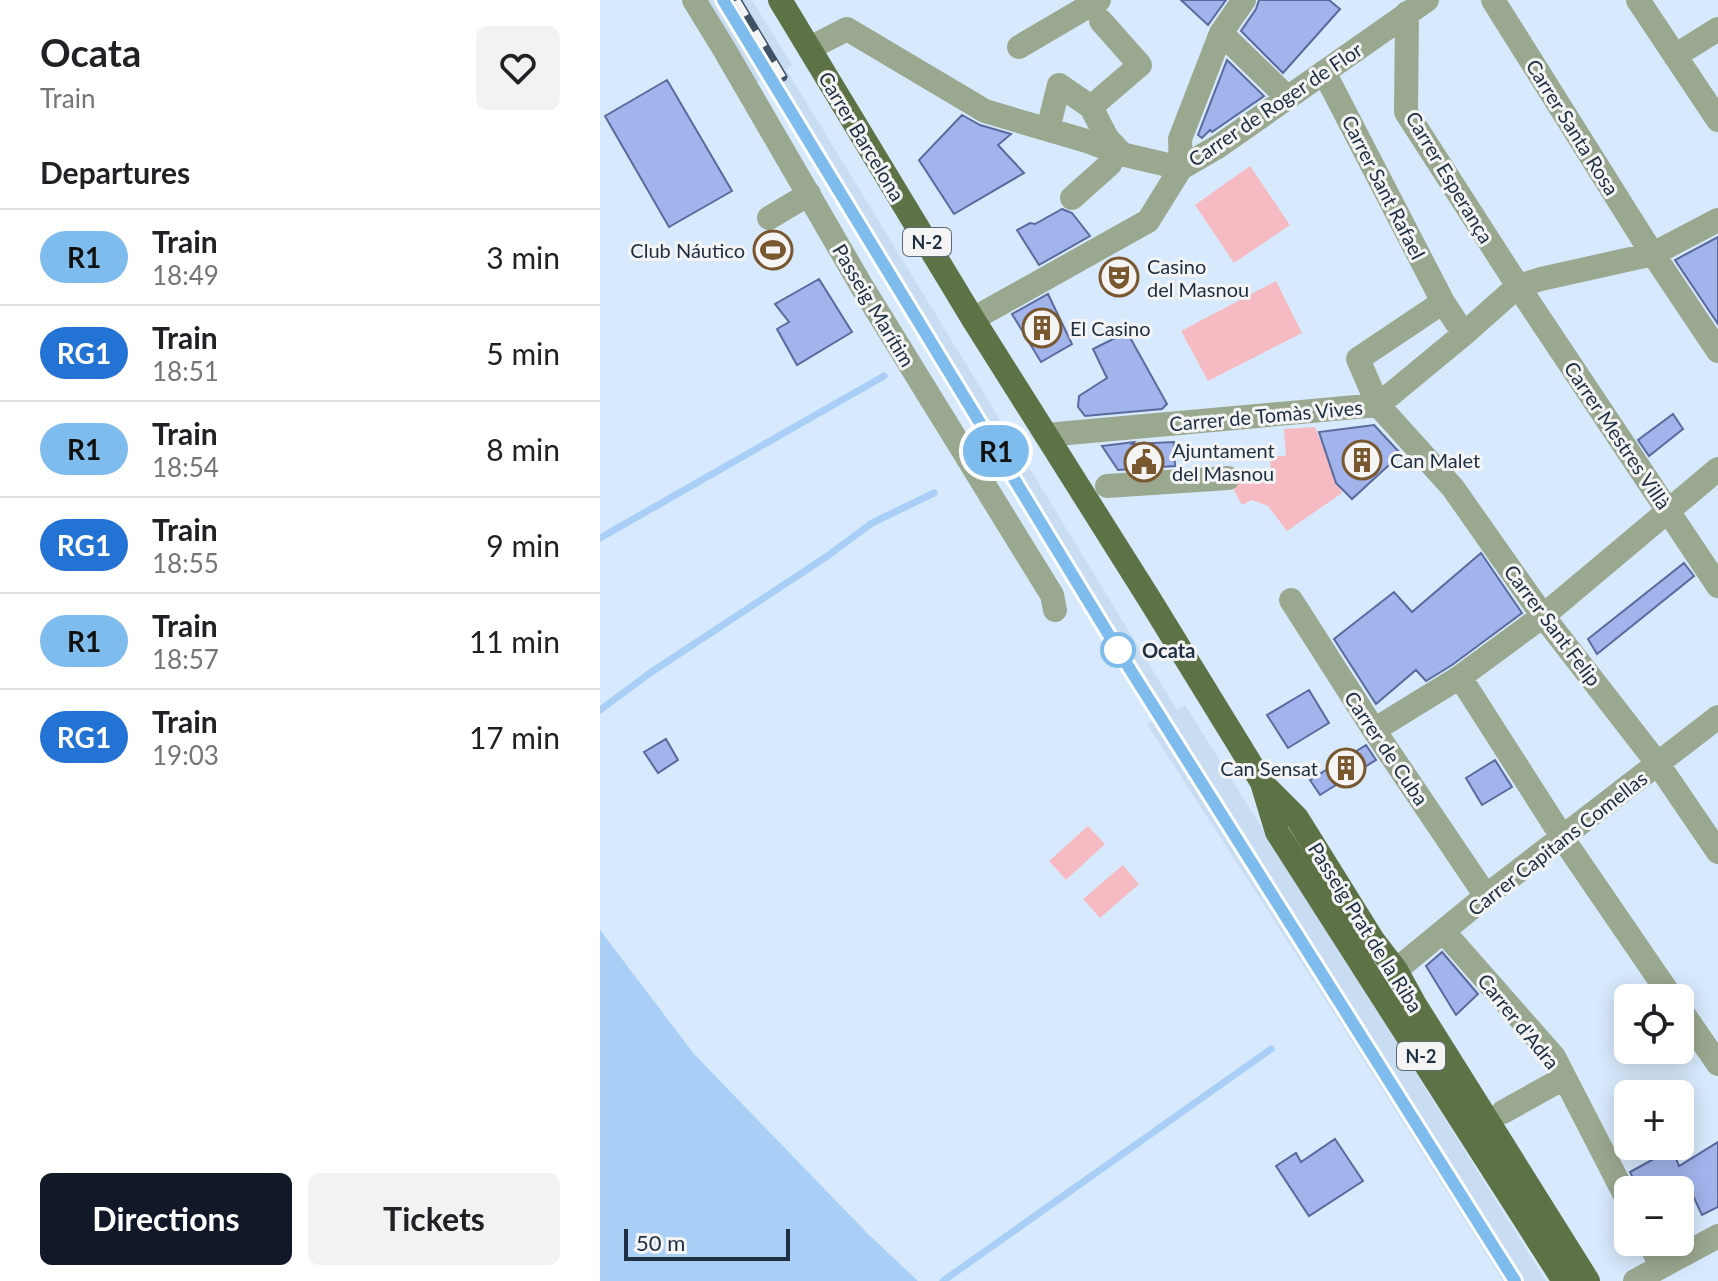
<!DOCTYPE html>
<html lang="en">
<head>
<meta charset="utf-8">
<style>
  body { margin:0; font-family:Lato,sans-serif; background:#f2f2f2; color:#202124; height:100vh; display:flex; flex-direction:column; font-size:30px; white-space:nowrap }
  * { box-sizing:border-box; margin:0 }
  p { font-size:26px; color:#757577 }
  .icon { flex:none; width:44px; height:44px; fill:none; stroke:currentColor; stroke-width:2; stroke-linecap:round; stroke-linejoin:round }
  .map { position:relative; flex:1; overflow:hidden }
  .details { display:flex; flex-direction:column; background:#fff; width:600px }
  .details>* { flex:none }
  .badge { padding:0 16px; border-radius:26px; font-size:28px; line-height:52px }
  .buttons { position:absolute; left:1014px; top:984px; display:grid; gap:16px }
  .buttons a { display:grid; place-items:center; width:80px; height:80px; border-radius:12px; background:#fff; box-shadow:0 4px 20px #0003; font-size:40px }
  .scale { position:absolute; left:24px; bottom:20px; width:166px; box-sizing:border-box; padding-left:8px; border:4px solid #1d2f41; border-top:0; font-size:22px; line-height:28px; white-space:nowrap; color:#1d2f41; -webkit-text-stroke:6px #f4f4f4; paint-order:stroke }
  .map>.badge { position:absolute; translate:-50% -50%; box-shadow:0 0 0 4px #fff }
  h2 { padding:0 40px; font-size:30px; line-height:72px }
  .round { display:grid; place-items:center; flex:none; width:84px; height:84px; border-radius:12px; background:#f2f2f2 }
  .headline { display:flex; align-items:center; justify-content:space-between; height:136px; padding:0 40px }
  h1 { font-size:38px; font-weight:700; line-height:60px }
  .button { display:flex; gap:16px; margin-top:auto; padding:16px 40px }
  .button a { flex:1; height:92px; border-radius:12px; background:#111827; color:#fff; font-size:32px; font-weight:700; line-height:92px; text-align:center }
  .button a+a { background:#f2f2f2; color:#202124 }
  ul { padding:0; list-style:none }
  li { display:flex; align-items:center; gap:24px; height:96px; padding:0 40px; border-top:2px solid #e0e0e0 }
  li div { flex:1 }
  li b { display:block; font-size:30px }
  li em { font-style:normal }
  li .badge { min-width:88px; font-weight:700; text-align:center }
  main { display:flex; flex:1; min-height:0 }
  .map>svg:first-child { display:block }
</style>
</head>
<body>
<main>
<section class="details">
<div class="headline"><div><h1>Ocata</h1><p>Train</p></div><a class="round"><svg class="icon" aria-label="heart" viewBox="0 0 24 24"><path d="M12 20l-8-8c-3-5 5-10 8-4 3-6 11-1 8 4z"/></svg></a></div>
<h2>Departures</h2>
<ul>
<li><span class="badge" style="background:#7dbcec;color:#111">R1</span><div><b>Train</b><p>18:49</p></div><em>3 min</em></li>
<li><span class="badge" style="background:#2373d5;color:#fff">RG1</span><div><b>Train</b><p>18:51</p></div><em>5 min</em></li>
<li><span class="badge" style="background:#7dbcec;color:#111">R1</span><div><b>Train</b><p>18:54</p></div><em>8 min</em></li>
<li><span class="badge" style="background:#2373d5;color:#fff">RG1</span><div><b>Train</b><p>18:55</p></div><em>9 min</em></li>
<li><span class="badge" style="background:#7dbcec;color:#111">R1</span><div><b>Train</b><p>18:57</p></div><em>11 min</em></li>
<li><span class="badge" style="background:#2373d5;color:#fff">RG1</span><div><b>Train</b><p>19:03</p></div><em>17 min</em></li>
</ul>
<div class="button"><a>Directions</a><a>Tickets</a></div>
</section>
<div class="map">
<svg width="1118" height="1281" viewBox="0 0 1118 1281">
  <rect width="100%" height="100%" fill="#d7eafd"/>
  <path fill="#c8dcf2" d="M108 0H152L192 65 186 69 577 710 585 705 946 1281H903L728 1004 547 724 553 720 354 398 164 79 156 83Z"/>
  <path fill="#f6bbc2" d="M650 166 690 225 634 263 595 205Z
    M676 281 702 333 608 381 581 331Z
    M715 427 742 493 687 531 668 506 652 500 642 505 625 474 671 475 670 456H686L684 429Z
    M488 826 505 844 466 880 449 861Z
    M523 865 539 884 500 918 483 899Z"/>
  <path fill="#aacff6" d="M0 930 94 1054 267 1233 318 1281H0Z"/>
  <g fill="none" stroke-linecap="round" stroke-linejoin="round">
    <path stroke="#aacff6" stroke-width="7" d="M0 538 284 376
      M0 710 50 673 226 557 272 523 334 493
      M343 1281 671 1049"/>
  </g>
  <path fill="#a1b4ec" stroke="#5a6a9d" stroke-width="2" d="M581 0H626L608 25Z
    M659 0H729L740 9 683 73 641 31 656 9Z
    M627 60 664 96 612 132 610 130 602 138 598 135Z
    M67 80 132 191 69 227 5 116Z
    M362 115 380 125 411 134 398 145 424 173 354 214 319 160Z
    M462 209 472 213 490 236 439 265 417 230 430 223 435 224Z
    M1118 237V324L1075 260Z
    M219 279 252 332 197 365 177 329 189 322 175 304Z
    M448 294 472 344 441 362 412 314Z
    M527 332 567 404 562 409 485 416 478 407 479 396 507 378 493 349Z
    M1073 414 1083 429 1049 456 1038 440Z
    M774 425 801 454 752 499 736 483 719 432Z
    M534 442 532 444 574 442 575 466 518 470 502 446Z
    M881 553 922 613 852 665 826 681 816 670 776 704 734 639 794 592 812 612Z
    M1084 563 1094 576 997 654 988 639Z
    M709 690 729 723 688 748 667 715Z
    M66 739 78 760 58 773 44 752Z
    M766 745 776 760 720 795 710 780Z
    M895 760 912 787 882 805 866 778Z
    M842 952 878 994 856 1015 826 966Z
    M735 1139 763 1181 709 1216 676 1166 696 1153 701 1162Z
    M1118 1142V1207L1102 1215 1094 1198 1080 1206V1190H1039L1030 1172 1072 1149 1079 1166Z"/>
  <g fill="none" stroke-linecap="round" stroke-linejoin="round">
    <path stroke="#9ba890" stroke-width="24" d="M94 0 124 49 261 285 452 595 455 610
      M893 0 1043 239 1118 351
      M1038 0 1118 120
      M807 13 806 112 918 286 1118 586
      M621 33 688 98
      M419 47 499 0
      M210 48 247 29 385 111 490 142 521 154 581 168
      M1075 56 1118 29
      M724 72 843 302 856 322
      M491 107 540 65 501 21
      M448 129 459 85 491 107 507 138 520 152
      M581 168 580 139 621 33 644 0
      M472 198 510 164
      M169 218 209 194
      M843 302 758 359 778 405 853 488 943 616 1058 764 1118 852
      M373 319 548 221 581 168 619 146 827 0
      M446 435 778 405 864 334 918 286 941 279 1053 254 1118 220
      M507 486 628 478
      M691 600 774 730 886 896
      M860 677 968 846 1072 998
      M774 730 860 677 943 616 1118 469
      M844 932 954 1057 1028 1201
      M796 970 886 896 1118 717
      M1080 1009 1118 1064
      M903 1112 964 1078
      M1049 1242 1061 1266
      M1035 1281 1118 1236"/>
    <path stroke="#5d7346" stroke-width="24" d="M180 0 373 319 550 600 663 784 697 818 773 940 796 970 814 1003 988 1281
      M663 786 677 832 964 1281"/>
    <defs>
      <path id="rail" d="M123 0 518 650 915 1281
        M137 0 183 77"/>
    </defs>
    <use href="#rail" stroke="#3f5264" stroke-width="9"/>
    <use href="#rail" stroke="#f4f4f4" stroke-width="6" stroke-dasharray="18" stroke-linecap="butt"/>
  </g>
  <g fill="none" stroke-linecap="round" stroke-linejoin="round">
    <defs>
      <path id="line" d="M123 0 518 650 915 1281"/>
    </defs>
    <use href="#line" stroke="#fff" stroke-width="18"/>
    <use href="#line" stroke="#7dbcec" stroke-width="12"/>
  </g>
  <defs>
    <symbol id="stadium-ring" viewBox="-11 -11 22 22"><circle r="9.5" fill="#f4f4f4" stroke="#7a582f" stroke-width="1.5"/><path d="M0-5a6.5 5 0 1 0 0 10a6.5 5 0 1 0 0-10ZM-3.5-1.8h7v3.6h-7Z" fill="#7a582f"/></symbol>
    <symbol id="theatre-ring" viewBox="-11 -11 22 22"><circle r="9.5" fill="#f4f4f4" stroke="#7a582f" stroke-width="1.5"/><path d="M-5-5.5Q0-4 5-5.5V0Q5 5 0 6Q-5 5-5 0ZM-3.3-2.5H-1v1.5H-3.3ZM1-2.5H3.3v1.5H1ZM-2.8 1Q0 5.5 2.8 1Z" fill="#7a582f"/></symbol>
    <symbol id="building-ring" viewBox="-11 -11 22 22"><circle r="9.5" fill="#f4f4f4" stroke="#7a582f" stroke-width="1.5"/><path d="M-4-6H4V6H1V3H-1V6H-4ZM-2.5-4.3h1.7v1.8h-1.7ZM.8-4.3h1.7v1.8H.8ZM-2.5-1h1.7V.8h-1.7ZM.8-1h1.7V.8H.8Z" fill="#7a582f"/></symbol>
    <symbol id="civic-ring" viewBox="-11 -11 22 22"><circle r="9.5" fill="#f4f4f4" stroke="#7a582f" stroke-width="1.5"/><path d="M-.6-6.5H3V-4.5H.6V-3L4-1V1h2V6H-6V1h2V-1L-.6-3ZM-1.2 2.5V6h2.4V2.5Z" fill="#7a582f"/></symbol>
  </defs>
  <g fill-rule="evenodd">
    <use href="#stadium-ring" x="151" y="228" width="44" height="44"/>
    <use href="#theatre-ring" x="497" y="255" width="44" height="44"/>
    <use href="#building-ring" x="420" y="306" width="44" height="44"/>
    <use href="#building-ring" x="740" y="438" width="44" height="44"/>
    <use href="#civic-ring" x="522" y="440" width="44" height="44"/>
    <use href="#building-ring" x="724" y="746" width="44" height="44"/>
  </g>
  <circle fill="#fff" stroke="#7dbcec" stroke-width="4" cx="518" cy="650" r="16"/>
  <g text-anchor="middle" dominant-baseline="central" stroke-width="6" stroke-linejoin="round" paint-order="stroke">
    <g fill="#f4f4f4" stroke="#5e6a77" stroke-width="2">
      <rect x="303" y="228" width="48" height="28" rx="6"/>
      <rect x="797" y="1042" width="48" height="28" rx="6"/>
    </g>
    <g font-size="18" font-weight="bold" fill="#1d2f41">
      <text x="327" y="242">N-2</text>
      <text x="821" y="1056">N-2</text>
    </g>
    <g font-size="20" fill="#1d2f41" stroke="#f4f4f4">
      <text transform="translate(675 104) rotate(-34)">Carrer de Roger de Flor</text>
      <text transform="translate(973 127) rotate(58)">Carrer Santa Rosa</text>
      <text transform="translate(262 136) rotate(59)">Carrer Barcelona</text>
      <text transform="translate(850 177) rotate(59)">Carrer Esperança</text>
      <text transform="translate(784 187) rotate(63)">Carrer Sant Rafael</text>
      <text transform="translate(274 305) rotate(59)">Passeig Marítim</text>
      <text transform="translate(666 415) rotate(-5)">Carrer de Tomàs Vives</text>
      <text transform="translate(1018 435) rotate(56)">Carrer Mestres Villà</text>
      <text transform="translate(953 625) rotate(53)">Carrer Sant Felip</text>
      <text transform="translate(787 748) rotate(56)">Carrer de Cuba</text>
      <text transform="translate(957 843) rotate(-38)">Carrer Capitans Comellas</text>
      <text transform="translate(766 927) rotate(58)">Passeig Prat de la Riba</text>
      <text transform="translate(919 1021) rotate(51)">Carrer d'Adra</text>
    </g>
    <g font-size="20" fill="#1d2f41" stroke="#f4f4f4" text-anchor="start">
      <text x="145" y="250" text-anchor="end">Club Náutico</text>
      <text x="547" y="266">Casino<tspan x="547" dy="23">del Masnou</tspan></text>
      <text x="470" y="328">El Casino</text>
      <text x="572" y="450">Ajuntament<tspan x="572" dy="23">del Masnou</tspan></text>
      <text x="790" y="460">Can Malet</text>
      <text x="718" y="768" text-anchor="end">Can Sensat</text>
    </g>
    <g font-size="20" font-weight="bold" fill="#1d2f41" stroke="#f4f4f4" text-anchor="start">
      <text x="542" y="650">Ocata</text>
    </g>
  </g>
</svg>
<div class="buttons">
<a><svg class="icon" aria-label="locate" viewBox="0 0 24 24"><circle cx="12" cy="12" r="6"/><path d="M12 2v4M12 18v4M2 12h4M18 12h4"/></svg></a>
<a>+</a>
<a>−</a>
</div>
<div class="scale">50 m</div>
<b class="badge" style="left:396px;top:451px;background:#7dbcec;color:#111">R1</b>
</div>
</main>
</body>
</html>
